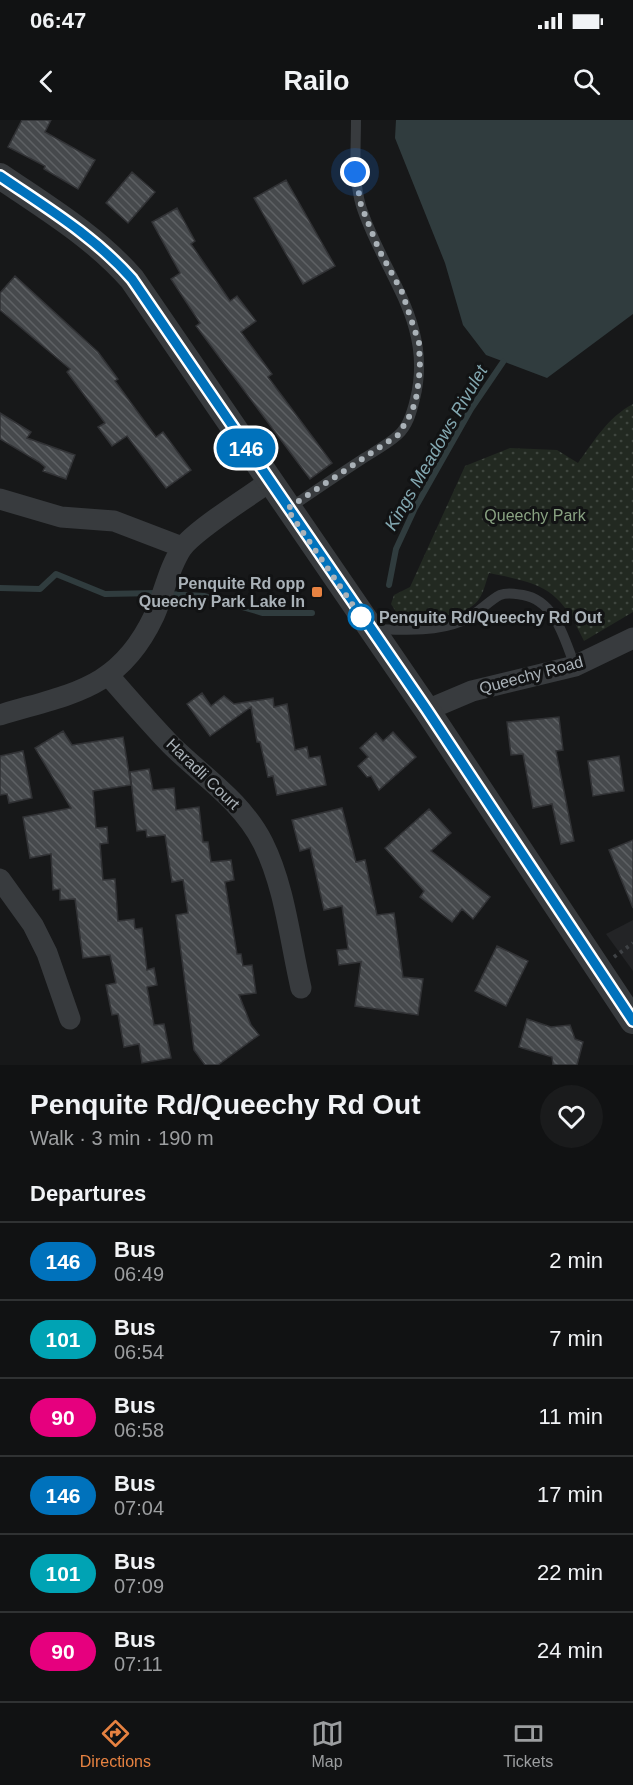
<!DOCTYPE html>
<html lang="en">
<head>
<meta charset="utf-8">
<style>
  body { margin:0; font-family:Arial,sans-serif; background:#1a1b1c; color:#f1f3f6; height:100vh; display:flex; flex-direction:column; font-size:22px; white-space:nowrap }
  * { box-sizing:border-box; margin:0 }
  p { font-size:20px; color:#9c9ea0 }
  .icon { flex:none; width:33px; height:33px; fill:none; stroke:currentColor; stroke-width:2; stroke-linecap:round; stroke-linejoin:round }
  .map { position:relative; height:945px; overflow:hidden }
  .panel { display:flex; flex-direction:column; background:#111213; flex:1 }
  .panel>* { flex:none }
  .badge { padding:0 12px; border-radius:20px; font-size:21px; line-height:39px }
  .you { position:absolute; width:30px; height:30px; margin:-15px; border:4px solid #fff; border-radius:50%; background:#1a73e8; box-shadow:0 0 0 9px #1a73e833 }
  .map>.badge { position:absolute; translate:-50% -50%; box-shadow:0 0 0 3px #fff }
  h2 { padding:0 30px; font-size:22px; line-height:54px }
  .round { display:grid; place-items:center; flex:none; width:63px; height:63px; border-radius:32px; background:#1a1b1c }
  .overview { display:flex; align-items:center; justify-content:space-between; height:102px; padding:0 30px }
  h1 { font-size:28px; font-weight:700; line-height:45px }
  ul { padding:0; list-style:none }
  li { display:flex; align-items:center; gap:18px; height:78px; padding:0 30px; border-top:2px solid #303233 }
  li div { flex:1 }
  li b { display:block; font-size:22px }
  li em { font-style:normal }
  li .badge { min-width:66px; font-weight:700; text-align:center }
  .status { display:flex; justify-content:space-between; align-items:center; height:42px; padding:0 30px; background:#111213; direction:ltr }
  .status svg { height:16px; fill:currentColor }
  header { display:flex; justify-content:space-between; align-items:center; height:78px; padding:0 30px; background:#111213; font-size:27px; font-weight:700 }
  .tabs { display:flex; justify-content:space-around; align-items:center; height:84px; border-top:2px solid #303233; background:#111213; font-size:16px; color:#9c9ea0 }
  .tabs a { display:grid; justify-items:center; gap:3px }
  .tabs .active { color:#e78241 }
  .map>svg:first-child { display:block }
</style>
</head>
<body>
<div class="status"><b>06:47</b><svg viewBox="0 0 49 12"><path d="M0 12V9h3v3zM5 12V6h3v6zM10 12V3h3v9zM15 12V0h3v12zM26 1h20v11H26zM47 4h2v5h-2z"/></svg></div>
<header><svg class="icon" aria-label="back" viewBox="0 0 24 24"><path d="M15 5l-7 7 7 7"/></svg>Railo<svg class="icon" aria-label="search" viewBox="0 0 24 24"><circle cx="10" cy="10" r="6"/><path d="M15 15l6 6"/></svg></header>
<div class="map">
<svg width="633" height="945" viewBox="0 0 633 945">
  <defs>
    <pattern id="park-dots" width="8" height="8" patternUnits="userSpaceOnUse" patternTransform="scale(1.5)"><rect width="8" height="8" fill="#222921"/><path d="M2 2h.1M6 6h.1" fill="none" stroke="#3f463f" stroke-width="1.8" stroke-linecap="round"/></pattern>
    <pattern id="building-back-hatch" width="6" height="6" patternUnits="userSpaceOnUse" patternTransform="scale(1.5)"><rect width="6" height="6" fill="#46494c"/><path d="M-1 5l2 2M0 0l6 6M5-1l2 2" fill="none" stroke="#5e6164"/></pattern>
  </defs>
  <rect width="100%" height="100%" fill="#171819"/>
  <path fill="#232426" d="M633 800V851L606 814Z"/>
  <path fill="url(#park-dots)" d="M633 284V492L584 521C559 468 544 464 489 453 486 461 484 472 479 479 466 500 419 497 398 495L391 484 394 475 410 467 465 346 510 328 557 330 578 343C594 321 608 297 633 284Z"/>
  <path fill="#303c3e" d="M396 0H633V194L547 258 486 235 463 205 445 143 395 18Z"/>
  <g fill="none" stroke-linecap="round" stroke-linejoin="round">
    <path stroke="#303c3e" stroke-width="6" d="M389 465 396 429 415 388 471 289 503 242
      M0 468 40 469 56 454 105 474 158 473
      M168 474 204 476 263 493H312"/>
  </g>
  <path fill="url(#building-back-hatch)" stroke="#313235" stroke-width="1.5" d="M22 0H51L45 12 95 40 78 69 44 49 45 46 8 27Z
    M132 52 155 72 128 103 106 83Z
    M286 60 335 146 303 164 254 78Z
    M177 88 195 121 191 124 230 181 237 176 256 201 241 212 272 254 268 257 332 343 310 359 196 206 200 203 171 159 180 153 152 102Z
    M15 156 98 232 118 259 115 261 156 317 163 312 191 350 166 368 127 316 112 326 98 307 105 303 67 252 70 249 0 190V173Z
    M0 293 31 312 27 318 75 335 66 359 43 351 45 347 39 342 0 319Z
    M202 573 211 586 224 576 234 584 273 578 274 587 287 584 295 630 307 627 309 638 320 636 326 665 277 675 273 656 268 657 260 622H257L251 587 210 616 187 584Z
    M559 597 563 630 556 631 574 721 561 724 552 684 533 688 523 634 511 635 507 602Z
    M63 611 72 625 123 617 131 665 93 671 96 708 107 707 108 723 100 724 103 760 115 759 118 801 134 799 135 809 142 808 147 850 154 848 157 865 147 867 154 905 164 904 171 938 142 943 139 924 124 927 118 894 112 895 106 865 116 863 110 835 83 838 75 779 60 780V769L53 770 51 734 30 738 23 697 71 688 35 628Z
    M393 612 416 637 379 670 371 656 367 657 358 646 368 637 360 628 376 613 383 621Z
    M23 631 32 678 9 683 7 674 0 675V636Z
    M619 636 624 671 593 676 588 641Z
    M149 649 153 670 174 668 176 690 199 687 203 722H208L211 742 231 740 234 760 225 762 237 834H241L243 846 252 845 256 873 239 875 251 905 259 915 218 945H205L194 930 176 795 188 793 183 760 172 762 165 715 147 717 146 710 137 711 130 652Z
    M342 688 356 742 365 740 377 795 394 793 403 857 423 859 418 895 355 886 361 842 339 845 337 830 348 829 342 786 324 790 310 728 300 731 292 700Z
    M429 689 451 713 431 731 490 777 473 799 462 789 452 802 420 777 424 771 385 728Z
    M633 720V788L609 730Z
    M497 826 528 841 506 886 475 871Z
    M527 899 551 907 570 905 575 919 583 922 577 945H553L552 937 519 927Z"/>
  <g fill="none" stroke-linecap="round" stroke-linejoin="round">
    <path stroke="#3f4245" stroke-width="4" stroke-dasharray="3 4.5" stroke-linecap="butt" d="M614 837 633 823"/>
    <path stroke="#383b3e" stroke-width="10" d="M288 389C313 372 338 355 364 338 375 331 388 324 398 315 408 306 412 292 415 279 434 203 383 154 361 86 353 58 356 29 356 0
      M376 509C405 510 435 512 462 501 477 495 488 481 500 475 508 472 515 474 523 475 556 481 564 519 575 546"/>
    <path stroke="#383b3e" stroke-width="21" d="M0 379 61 397 114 401 182 427
      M109 556C129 579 149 602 170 624 202 656 242 681 263 723 285 767 290 821 301 868
      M427 590 472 571 575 546 633 518
      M0 595C72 573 119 570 154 496 164 474 168 449 182 428 195 410 248 377 269 362
      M0 759 33 805 47 833 70 899"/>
    <path stroke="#383b3e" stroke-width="26" d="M0 56C47 88 94 116 132 159L427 590 633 901"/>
  </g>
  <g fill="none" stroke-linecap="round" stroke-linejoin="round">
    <defs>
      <path id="line" d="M0 56C47 88 94 116 132 159L427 590 633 901"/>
    </defs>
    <use href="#line" stroke="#fff" stroke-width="14"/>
    <use href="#line" stroke="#0072bc" stroke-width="9"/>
    <path stroke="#aab2b8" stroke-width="6" stroke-dasharray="0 10.8" d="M355 52 361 85 379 130 402 172 419 223 420 248 417 274 412 292 398 315 287 389 361 497"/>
  </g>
  <rect fill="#e78241" stroke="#121314" stroke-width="2" x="311" y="466" width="12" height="12" rx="3"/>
  <circle fill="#fff" stroke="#0072bc" stroke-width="3" cx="361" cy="497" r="12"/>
  <g text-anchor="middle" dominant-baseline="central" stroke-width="6" stroke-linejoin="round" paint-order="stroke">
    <g font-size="16" fill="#89a282" stroke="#121314">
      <text x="535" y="395">Queechy Park</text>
    </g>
    <g font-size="16" font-weight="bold" fill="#aab2b8" stroke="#121314" text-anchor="end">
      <text x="305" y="463">Penquite Rd opp<tspan x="305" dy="18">Queechy Park Lake In</tspan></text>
    </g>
    <g font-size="16" font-weight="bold" fill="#aab2b8" stroke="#121314" text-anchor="start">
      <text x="379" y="497">Penquite Rd/Queechy Rd Out</text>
    </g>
    <g font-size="16" fill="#aab2b8" stroke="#121314">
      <text transform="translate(531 555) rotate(-15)">Queechy Road</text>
      <text transform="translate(203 654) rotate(44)">Haradli Court</text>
    </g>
    <g font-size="18" font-style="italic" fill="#83a8b1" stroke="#121314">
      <text transform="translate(436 328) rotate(-60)">Kings Meadows Rivulet</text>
    </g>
  </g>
</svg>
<div class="you" style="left:355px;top:52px"></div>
<b class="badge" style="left:246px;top:328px;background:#0072bc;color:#fff">146</b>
</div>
<section class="panel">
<div class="overview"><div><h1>Penquite Rd/Queechy Rd Out</h1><p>Walk · 3 min · 190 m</p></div><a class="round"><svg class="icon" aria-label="heart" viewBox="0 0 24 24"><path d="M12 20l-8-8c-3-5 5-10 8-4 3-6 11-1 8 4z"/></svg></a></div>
<h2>Departures</h2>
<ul>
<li><span class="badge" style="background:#0072bc;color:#fff">146</span><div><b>Bus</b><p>06:49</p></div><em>2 min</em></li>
<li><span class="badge" style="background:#00a3b4;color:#fff">101</span><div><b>Bus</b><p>06:54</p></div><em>7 min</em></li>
<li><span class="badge" style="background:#e6007e;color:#fff">90</span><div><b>Bus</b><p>06:58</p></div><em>11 min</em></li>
<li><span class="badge" style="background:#0072bc;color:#fff">146</span><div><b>Bus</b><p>07:04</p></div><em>17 min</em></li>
<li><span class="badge" style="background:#00a3b4;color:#fff">101</span><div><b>Bus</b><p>07:09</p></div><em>22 min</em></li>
<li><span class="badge" style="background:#e6007e;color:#fff">90</span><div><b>Bus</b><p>07:11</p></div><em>24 min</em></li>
</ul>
</section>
<nav class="tabs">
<a class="active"><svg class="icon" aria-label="directions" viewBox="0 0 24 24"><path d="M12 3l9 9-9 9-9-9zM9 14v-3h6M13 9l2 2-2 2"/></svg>Directions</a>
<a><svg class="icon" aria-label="map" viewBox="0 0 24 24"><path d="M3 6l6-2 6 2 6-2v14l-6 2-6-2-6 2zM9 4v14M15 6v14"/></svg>Map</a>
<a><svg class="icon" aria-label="tickets" viewBox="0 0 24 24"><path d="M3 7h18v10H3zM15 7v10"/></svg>Tickets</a>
</nav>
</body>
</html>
